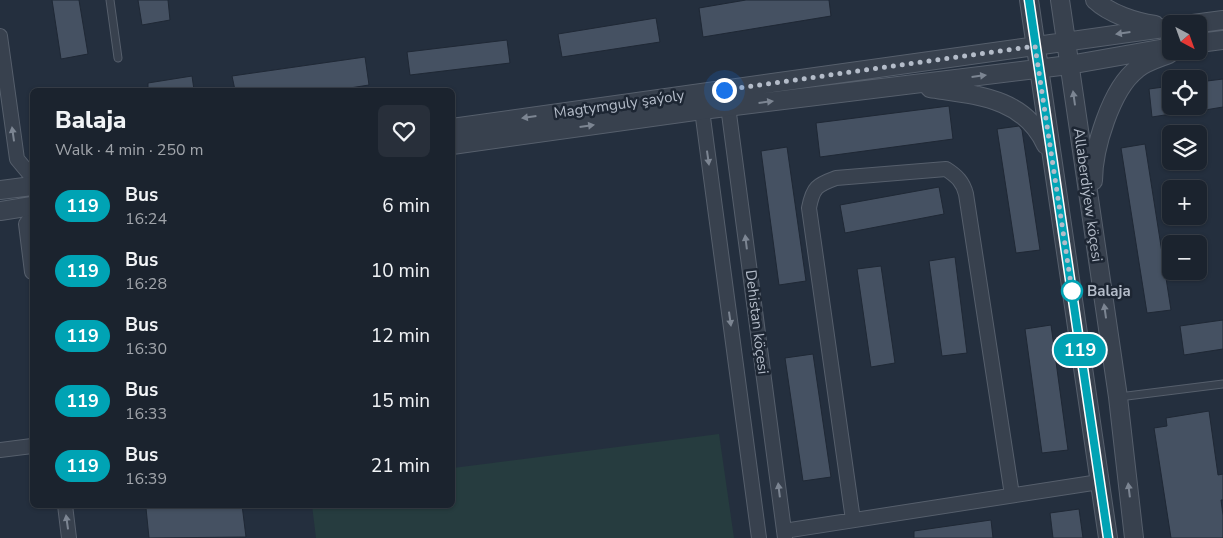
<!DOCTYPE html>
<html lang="en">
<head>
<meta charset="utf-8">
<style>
  body { margin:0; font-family:"Nunito Sans",sans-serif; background:#282f3a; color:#f1f3f6; height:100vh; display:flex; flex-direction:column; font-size:19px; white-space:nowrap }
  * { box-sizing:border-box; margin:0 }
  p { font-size:16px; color:#a0a4aa }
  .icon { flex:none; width:28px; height:28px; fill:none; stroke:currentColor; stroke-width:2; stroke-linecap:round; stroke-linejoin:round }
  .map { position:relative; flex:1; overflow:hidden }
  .panel { position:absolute; left:30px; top:88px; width:425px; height:420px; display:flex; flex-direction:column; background:#1b232e; border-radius:8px; box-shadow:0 1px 4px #0004,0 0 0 1px #39404a }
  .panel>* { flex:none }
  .badge { padding:0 10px; border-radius:16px; font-size:18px; line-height:32px }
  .needle { width:32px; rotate:139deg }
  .buttons { position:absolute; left:1162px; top:15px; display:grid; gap:10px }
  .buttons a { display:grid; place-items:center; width:45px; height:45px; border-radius:8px; background:#1b232e; box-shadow:0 1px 4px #0004,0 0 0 1px #39404a; font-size:25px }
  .you { position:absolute; width:25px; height:25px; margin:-12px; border:4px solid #fff; border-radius:50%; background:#1a73e8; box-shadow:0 0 0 8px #1a73e833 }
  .map>.badge { position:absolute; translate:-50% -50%; box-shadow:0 0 0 2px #fff }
  .round { display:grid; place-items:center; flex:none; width:52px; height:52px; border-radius:8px; background:#282f3a }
  .head { display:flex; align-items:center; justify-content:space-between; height:85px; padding:0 25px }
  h1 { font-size:24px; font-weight:800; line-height:38px }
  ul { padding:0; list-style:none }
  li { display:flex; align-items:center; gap:15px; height:65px; padding:0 25px }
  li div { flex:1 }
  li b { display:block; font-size:19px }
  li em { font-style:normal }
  li .badge { min-width:55px; font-weight:700; text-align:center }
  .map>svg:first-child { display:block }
</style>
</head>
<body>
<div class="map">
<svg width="1223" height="538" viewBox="0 0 1223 538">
  <rect width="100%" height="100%" fill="#242f3e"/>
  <path fill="#263c3f" d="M719 434 734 538H316L312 505H452L453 468Z"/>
  <path fill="#455162" stroke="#1f2835" d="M52 0H79L88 54 61 59Z
    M138 0H168L170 20 142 25Z
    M746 0H829L831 16 703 37 699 8Z
    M656 18 660 42 562 57 558 34Z
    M507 40 510 63 410 75 407 52Z
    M365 57 369 85 337 90H235L232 76Z
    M192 76 194 90H148V83Z
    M1223 79V107L1199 111V82Z
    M1171 86V114L1152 117 1149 89Z
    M949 106 953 139 820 157 816 123Z
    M1019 126 1022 130 1040 250 1016 253 997 129Z
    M1145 144 1171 310 1147 313 1121 148Z
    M787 147 806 281 779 285 761 151Z
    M939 187 944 214 845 233 840 205Z
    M955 257 967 353 942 356 929 261Z
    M881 266 895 363 871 367 857 269Z
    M1223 320V349L1184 355 1180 326Z
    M1051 325 1068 450 1042 453 1025 329Z
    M813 354 831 477 803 481 785 358Z
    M1209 411 1218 475 1223 474V500H1221L1223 515V538H1171L1154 428 1167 426 1166 418Z
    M169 505H242L246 537 149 538 146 508Z
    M1079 509 1083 538H1053L1050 513Z
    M991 520 993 538H914V531Z"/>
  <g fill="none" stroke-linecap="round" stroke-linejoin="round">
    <defs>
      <path id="service" d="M110 0 118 58
        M1119 397 1223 384"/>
      <path id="minor" d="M0 36 17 159 32 177
        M728 106 785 538
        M702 110 759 538
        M32 216 26 224 32 272
        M0 450 32 446
        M65 505 69 538
        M853 520 809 208C813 187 817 185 836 178L946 169C957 176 963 182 966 194L1012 495
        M784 531 1099 482"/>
      <path id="tertiary" d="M1029 0 1108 538
        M1060 0 1118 397 1134 538
        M1095 0C1110 14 1135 22 1155 25
        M1193 24 1223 20
        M1199 43 1223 40
        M930 88C975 95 1024 97 1046 145
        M452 128 1171 27
        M452 145 702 110 1069 65 1171 47
        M1093 181C1093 149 1111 89 1137 69 1145 62 1159 58 1169 54
        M0 190 32 186
        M0 211 32 206"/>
    </defs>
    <use href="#service" stroke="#565f6c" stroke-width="9"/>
    <use href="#minor" stroke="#565f6c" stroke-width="16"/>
    <use href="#tertiary" stroke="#565f6c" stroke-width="20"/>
    <use href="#service" stroke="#38414e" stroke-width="7"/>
    <use href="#minor" stroke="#38414e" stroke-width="14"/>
    <use href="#tertiary" stroke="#38414e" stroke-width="18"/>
  </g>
  <defs><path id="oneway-solid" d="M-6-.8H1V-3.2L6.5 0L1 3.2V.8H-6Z" transform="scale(1.25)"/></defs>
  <g fill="#7c8592">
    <use href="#oneway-solid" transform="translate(1123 33) rotate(172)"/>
    <use href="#oneway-solid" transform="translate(979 76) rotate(-7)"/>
    <use href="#oneway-solid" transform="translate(1074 98) rotate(-98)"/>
    <use href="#oneway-solid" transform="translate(766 102) rotate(-7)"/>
    <use href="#oneway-solid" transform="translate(529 117) rotate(172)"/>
    <use href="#oneway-solid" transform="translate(587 126) rotate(-8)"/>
    <use href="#oneway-solid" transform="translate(13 134) rotate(-98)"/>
    <use href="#oneway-solid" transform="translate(708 158) rotate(82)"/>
    <use href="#oneway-solid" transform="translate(746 242) rotate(-97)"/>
    <use href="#oneway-solid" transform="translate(1105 311) rotate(-98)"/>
    <use href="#oneway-solid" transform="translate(730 319) rotate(82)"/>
    <use href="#oneway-solid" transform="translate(779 490) rotate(-97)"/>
    <use href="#oneway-solid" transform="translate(1129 490) rotate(-97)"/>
    <use href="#oneway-solid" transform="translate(67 522) rotate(-98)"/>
  </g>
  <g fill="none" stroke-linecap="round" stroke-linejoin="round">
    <defs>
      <path id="line" d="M1029 0 1108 538"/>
    </defs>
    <use href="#line" stroke="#fff" stroke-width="11"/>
    <use href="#line" stroke="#00a3b4" stroke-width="8"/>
    <path stroke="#b4bcc9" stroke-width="5" stroke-dasharray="0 9" d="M724 90 1035 46 1072 291"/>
  </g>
  <circle fill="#fff" stroke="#00a3b4" stroke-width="2.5" cx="1072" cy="291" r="10"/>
  <g text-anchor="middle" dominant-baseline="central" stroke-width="5" stroke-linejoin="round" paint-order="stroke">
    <g font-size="15" fill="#b4bcc9" stroke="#1d2633">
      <text transform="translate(619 104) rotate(-8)">Magtymguly şaýoly</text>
      <text transform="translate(1088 195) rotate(82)">Allaberdiýew köçesi</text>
      <text transform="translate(757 322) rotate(83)">Dehistan köçesi</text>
    </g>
    <g font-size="15" font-weight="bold" fill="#b4bcc9" stroke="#1d2633" text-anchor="start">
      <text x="1087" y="291">Balaja</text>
    </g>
  </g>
</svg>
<div class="buttons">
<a><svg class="needle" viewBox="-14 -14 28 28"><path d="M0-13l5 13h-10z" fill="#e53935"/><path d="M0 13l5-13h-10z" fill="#a0a4aa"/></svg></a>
<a><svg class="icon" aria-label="locate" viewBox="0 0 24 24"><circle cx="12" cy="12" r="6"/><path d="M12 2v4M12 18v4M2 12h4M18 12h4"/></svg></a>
<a><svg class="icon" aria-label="layers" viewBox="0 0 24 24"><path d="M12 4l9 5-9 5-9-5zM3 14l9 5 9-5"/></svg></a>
<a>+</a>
<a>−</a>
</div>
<div class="you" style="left:724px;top:90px"></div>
<b class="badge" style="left:1080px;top:350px;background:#00a3b4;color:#fff">119</b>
<section class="panel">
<div class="head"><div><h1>Balaja</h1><p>Walk · 4 min · 250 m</p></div><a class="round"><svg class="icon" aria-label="heart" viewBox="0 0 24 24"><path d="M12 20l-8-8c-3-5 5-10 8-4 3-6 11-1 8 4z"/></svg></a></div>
<ul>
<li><span class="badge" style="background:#00a3b4;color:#fff">119</span><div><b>Bus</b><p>16:24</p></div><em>6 min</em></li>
<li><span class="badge" style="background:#00a3b4;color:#fff">119</span><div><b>Bus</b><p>16:28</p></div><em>10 min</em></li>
<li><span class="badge" style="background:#00a3b4;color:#fff">119</span><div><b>Bus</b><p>16:30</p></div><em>12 min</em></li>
<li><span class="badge" style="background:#00a3b4;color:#fff">119</span><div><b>Bus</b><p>16:33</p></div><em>15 min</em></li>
<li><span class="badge" style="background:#00a3b4;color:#fff">119</span><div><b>Bus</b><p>16:39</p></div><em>21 min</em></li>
</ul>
</section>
</div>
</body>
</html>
